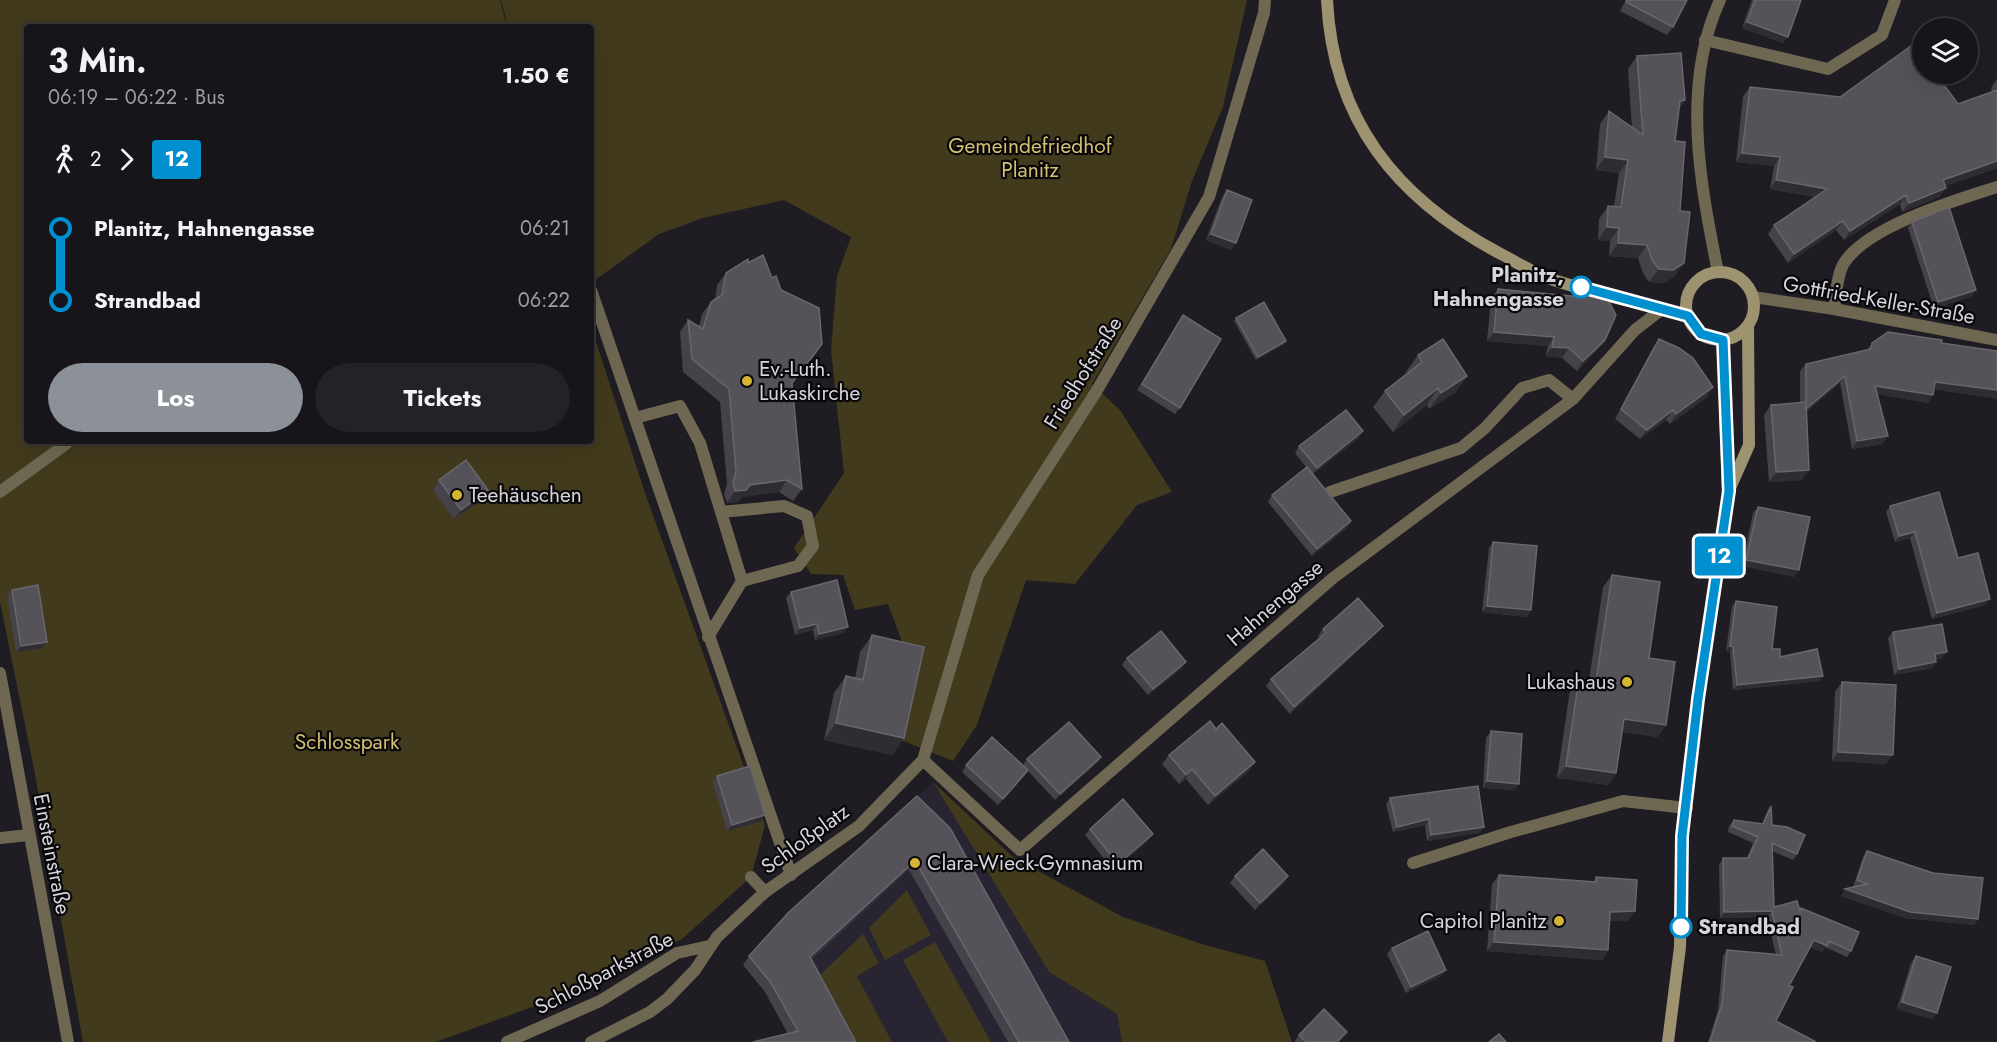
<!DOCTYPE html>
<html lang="de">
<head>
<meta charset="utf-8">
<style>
  body { margin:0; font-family:Jost,sans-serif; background:#242227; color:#f1f3f6; height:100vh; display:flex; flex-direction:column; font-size:22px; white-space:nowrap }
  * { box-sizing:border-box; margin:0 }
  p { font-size:20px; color:#9e9fa2 }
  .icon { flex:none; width:33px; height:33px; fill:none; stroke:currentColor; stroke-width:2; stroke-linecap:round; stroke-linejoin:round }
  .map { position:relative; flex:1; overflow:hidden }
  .side { position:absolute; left:24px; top:24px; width:570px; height:420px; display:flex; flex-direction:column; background:#17151a; border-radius:6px; box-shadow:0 6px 24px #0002,0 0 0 2px #363439 }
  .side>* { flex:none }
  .badge { padding:0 12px; border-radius:4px; font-size:21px; line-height:39px }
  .controls { position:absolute; left:1912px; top:18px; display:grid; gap:12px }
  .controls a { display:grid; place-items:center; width:66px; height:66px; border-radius:50%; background:#17151a; box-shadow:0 6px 24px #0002,0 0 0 2px #363439; font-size:30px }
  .map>.badge { position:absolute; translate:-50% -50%; box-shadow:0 0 0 3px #fff }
  .legs { display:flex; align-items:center; gap:9px; height:66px; padding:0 24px; font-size:20px }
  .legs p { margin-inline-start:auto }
  .headline { display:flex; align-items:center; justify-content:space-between; height:102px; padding:0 24px }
  h1 { font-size:33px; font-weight:700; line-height:45px }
  .primary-button { display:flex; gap:12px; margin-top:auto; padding:12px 24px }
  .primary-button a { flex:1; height:69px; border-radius:36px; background:#8c9099; color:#fff; font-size:24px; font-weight:700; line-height:69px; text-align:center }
  .primary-button a+a { background:#242227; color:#f1f3f6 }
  ul { padding:0 24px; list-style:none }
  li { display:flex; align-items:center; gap:21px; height:72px; font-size:22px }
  li i { display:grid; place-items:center; width:9px; height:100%; margin:0 8px; background:currentColor }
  li i::after { content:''; width:15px; height:15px; margin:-8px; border:4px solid; border-radius:50%; background:#17151a }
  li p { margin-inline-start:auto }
  li:first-child i { background:linear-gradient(#0000 50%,currentColor 0) }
  li:last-child i { background:linear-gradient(currentColor 50%,#0000 0) }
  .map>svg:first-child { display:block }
</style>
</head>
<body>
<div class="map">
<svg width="1997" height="1042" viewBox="0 0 1997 1042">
  <rect width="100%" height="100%" fill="#1f1c23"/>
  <path fill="#292431" d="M933 782 1049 972 1117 1014 1122 1042H793L765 992 743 965Z"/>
  <path fill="#423a1c" d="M0 0H500L507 27H27V441H591V326L645 493 765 825 751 877 682 939 579 990 436 1042H83L34 769 0 602Z
    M501 0H1247L1223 107 1192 181 1171 249 1092 384 1120 410 1172 492 1137 505 1075 584 1026 580 977 725 953 761 901 740 905 650 888 604 855 610 843 575 811 574 794 548 844 473 831 350 837 276 851 237 784 200 703 218 659 234 591 283V27H508Z
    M933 782 1014 858 1123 917 1205 945 1265 961 1292 1042H1122L1117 1014 1049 972Z
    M907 890 931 935 885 960 869 928Z
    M863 934 879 963 857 976 892 1042H857L820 975Z
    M935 942 991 1042H948L903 960Z"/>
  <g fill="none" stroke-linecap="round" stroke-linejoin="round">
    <path stroke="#6e6853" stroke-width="12" d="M1705 40 1828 69 1882 35 1895 0
      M591 290 791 875
      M635 418 680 406 700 443 742 581 708 637
      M0 492 66 444
      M1330 492 1461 448 1485 428 1522 388 1549 380 1573 399
      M721 512 784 506 807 516 813 546 798 566 742 581
      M923 760 1020 850 1333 578 1573 399 1635 330 1662 309
      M1413 863 1511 832 1623 801 1687 808
      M751 877 765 892"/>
    <path stroke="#6e6853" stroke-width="12" d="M1718 272C1700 183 1681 85 1720 0
      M1753 297 1834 309 1997 340
      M1834 309C1836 296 1837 274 1844 263 1868 226 1956 200 1997 187
      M0 673 68 1042
      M0 838 29 835
      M507 1042 600 1001 677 953 709 946
      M591 1042 650 1012 667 999 695 970 717 937 765 892 859 826 923 760 978 575 1096 392 1209 197 1264 13 1265 0"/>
    <path stroke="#9d9371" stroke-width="12" d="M1327 0C1333 120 1396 198 1499 253 1515 261 1531 272 1548 278 1593 294 1642 303 1688 316
      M1686 306a34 34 0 1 1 68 0a34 34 0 1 1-68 0Z
      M1730 488 1749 445 1748 326
      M1668 1042 1680 947 1682 836 1698 699 1728 499 1723 340"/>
  </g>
  <path fill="#45424a" d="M1626 0H1687L1673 27 1667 35 1620 11Z
    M1752 0H1801L1783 43 1742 28Z
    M1637 56 1685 100 1679 109 1675 141V276L1664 283 1649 282 1643 273 1638 258 1609 256 1610 241 1598 240 1599 219 1608 206H1614L1619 173 1596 170 1600 124 1609 111 1632 128 1628 69Z
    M1997 79V168L1945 186 1946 188 1939 197 1902 212 1900 204 1844 240 1836 230 1788 263 1768 234 1774 225 1816 197 1770 189 1774 166 1736 162 1743 96 1750 87 1840 97 1958 104 1992 92 1991 88Z
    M1227 190 1236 243 1231 250 1206 240 1222 197Z
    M1912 222 1972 296 1934 309 1908 228Z
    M748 263 772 278 822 344 792 384 802 489 793 501 779 492 742 497 738 502 727 503 724 494 727 484 720 402 683 372 680 332 688 320 699 326 702 314 711 302 715 300 717 285 726 273Z
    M1498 289 1605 340 1598 349 1577 371 1562 358 1546 356 1548 346 1487 341 1491 299Z
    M1183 315 1180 408 1175 414 1137 390Z
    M1236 318 1284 344 1256 360 1234 321Z
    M1659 339 1713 387 1707 397 1670 424 1666 420 1640 439 1615 419 1653 348Z
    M1872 343 1934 390 1933 395 1928 403 1877 394 1883 444 1852 449 1840 383 1806 412 1802 480 1769 482 1764 415 1771 405 1800 403V371L1806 364 1867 350Z
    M1418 355 1467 376 1455 393 1429 409 1427 405 1393 432 1373 407 1385 391 1407 373 1406 372Z
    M1359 438 1313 474 1351 521 1347 528 1312 556 1268 502 1272 495 1306 467 1295 453 1299 446Z
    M439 480 481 500 454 519 433 490Z
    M1890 506 1958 558 1985 605 1932 619 1910 538 1895 542 1886 512Z
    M1758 507 1794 577 1742 566 1753 513Z
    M1493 542 1531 610 1527 617 1482 612 1489 548Z
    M1612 575 1649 658 1658 737 1622 732 1616 773 1608 785 1557 778 1570 690 1579 678 1589 680 1603 587Z
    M12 590 47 642 42 648 16 652 7 596Z
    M791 592 844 633 815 640 813 630 795 635 786 598Z
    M1736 601 1772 649 1780 657 1820 681 1733 690 1730 652 1726 651 1732 606Z
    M1383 626 1378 632 1290 714 1266 686 1271 679 1320 638 1318 636 1323 629Z
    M1893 632 1942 658 1936 659V662L1932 668 1894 675 1888 638Z
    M872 635 893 755 824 740 834 693 846 676 855 678 860 652Z
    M1127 658 1182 668 1148 695 1122 665Z
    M1842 682 1886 764 1832 761 1835 692Z
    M1491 731 1519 784 1514 790 1483 788 1486 738Z
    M1169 755 1255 762 1248 772 1208 805 1186 779 1179 784 1162 764Z
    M1101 757 1097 763 1055 800 1028 771 998 805 962 772 966 765H1023L1027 759Z
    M717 776 760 822 727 831 713 782Z
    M917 796 1069 1042H1008L909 870 812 959 856 1042 788 1034 765 992 743 965 749 956Z
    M1390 798 1480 833 1427 841 1425 825 1393 832 1386 804Z
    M1771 806 1772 825 1797 854 1793 860 1772 851 1774 907 1800 910 1851 951 1847 957 1825 947 1822 952 1811 947 1789 986 1776 1021 1816 1042H1708L1718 1010 1723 956 1727 950 1776 955 1767 917 1720 918 1719 865 1723 858H1747L1753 843 1728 832 1729 826 1734 820 1762 824 1767 812Z
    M1090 829 1148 841 1113 870 1085 835Z
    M1867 851 1978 919 1974 925 1905 918 1841 896 1854 887H1853L1863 857Z
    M1499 875 1593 882 1596 877 1628 921H1609L1608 950 1602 960 1487 951 1492 884Z
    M1235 876H1288L1284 883 1255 910 1230 883Z
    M1392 948 1446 970 1441 976 1406 993 1387 954Z
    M1916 956 1937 1013 1932 1019 1897 1009 1911 963Z
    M1299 1035 1342 1038 1338 1042H1295V1041Z"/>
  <path fill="#2f2c34" d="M1747 22 1788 37 1783 43 1742 28Z
    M1685 100 1676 114 1680 101Z
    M1742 153 1780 157 1774 166 1736 162Z
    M1605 157 1628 160 1619 173 1596 170Z
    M1997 161V168L1937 189 1943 180Z
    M1776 180 1827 189 1821 198 1770 189Z
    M1946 188 1939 197 1902 212 1909 203Z
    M1906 195 1900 204 1844 240 1850 231Z
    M1843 221 1836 230 1788 263 1794 254Z
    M1607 227 1619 228 1610 241 1598 240Z
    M1211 234 1236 243 1231 250 1206 240Z
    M1618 243 1647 245 1638 258 1609 256Z
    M1684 263 1675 276 1664 283 1649 282 1659 269Z
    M1976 290 1972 296 1934 309 1938 302Z
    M1494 332 1554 337 1548 346 1487 341Z
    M1605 340 1598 349 1577 371 1583 361Z
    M1286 341 1284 344 1256 360 1258 357Z
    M822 344 814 356 783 395 792 383Z
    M1552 347 1569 348 1562 358 1546 356Z
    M1467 376 1455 393 1429 409 1441 393Z
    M1845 376 1840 383 1800 418 1805 410Z
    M1935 382 1997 390V399L1930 389Z
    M1875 386 1933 395 1928 403 1870 393Z
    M1713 387 1707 397 1670 424 1676 414Z
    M1438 388 1427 405 1393 432 1404 415Z
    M1673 410 1666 420 1640 439 1647 430Z
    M1363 431 1359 438 1312 475 1317 468Z
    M1888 436 1883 444 1852 449 1857 441Z
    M1809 470 1802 480 1769 482 1776 472Z
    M787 480 779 492 742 497 738 502 727 503 735 491 750 485Z
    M488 490 481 500 454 519 461 510Z
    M1351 521 1347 528 1312 556 1317 549Z
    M1915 532 1910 538 1895 542 1899 536Z
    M1746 560 1799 570 1794 577 1742 566Z
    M1990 599 1985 605 1932 619 1937 613Z
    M1487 606 1531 610 1527 617 1482 612Z
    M817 624 813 630 795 635 800 628Z
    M1383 626 1378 632 1290 714 1294 707Z
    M848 627 844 633 815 640 819 634Z
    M47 642 42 648 16 652 21 646Z
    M1730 646 1733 647 1730 652 1726 651Z
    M1947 652 1942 658 1930 660 1935 654Z
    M1186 662 1182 668 1148 695 1153 689Z
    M1936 662 1932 668 1894 675 1899 669Z
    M1823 676 1820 681 1733 690 1737 685Z
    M1624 719 1666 725 1658 737 1616 731Z
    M836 723 904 738 893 755 824 740Z
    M1838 752 1893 755 1886 764 1832 761Z
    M1101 757 1097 763 1055 800 1060 794Z
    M1255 762 1248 772 1208 805 1215 796Z
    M1566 766 1616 773 1608 785 1557 778Z
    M1192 769 1186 779 1179 784 1186 775Z
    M1028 770 1024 777 998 805 1003 799Z
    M1487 781 1519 784 1514 790 1483 788Z
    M765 815 760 822 727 831 732 825Z
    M1429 819 1425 825 1393 832 1397 827Z
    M1484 827 1480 833 1427 841 1431 835Z
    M1153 834 1148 841 1113 870 1118 864Z
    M915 861 909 870 804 965 810 957Z
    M1288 876 1284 883 1255 910 1260 903Z
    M1845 889 1978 919 1974 925 1905 918 1841 896Z
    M1635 911 1628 921H1603L1610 912Z
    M1772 911 1767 917 1720 918 1724 912Z
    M1814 940 1827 946 1822 952 1810 947Z
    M1494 942 1608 950 1602 960 1487 951Z
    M1446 970 1441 976 1406 993 1411 987Z
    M1902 1002 1937 1013 1932 1019 1897 1009Z"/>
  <path fill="#55525a" stroke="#69666e" stroke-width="1.5" d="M1627 0H1687L1673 27 1626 2Z
    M1755 0H1801L1788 37 1747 22Z
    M1915 43 1923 55V74H1936L1958 104 1997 90V161L1943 180 1946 188 1909 203 1906 195 1850 231 1843 221 1794 254 1774 225 1827 189 1776 180 1780 157 1742 153 1750 87 1840 97Z
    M1681 53 1685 100 1680 101 1675 141 1685 142 1680 211 1690 212 1684 263 1673 270 1659 269 1652 260 1647 245 1618 243 1619 228 1607 227 1608 206 1621 207 1628 160 1605 157 1609 111 1643 135 1637 56Z
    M1227 190 1252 200 1236 243 1211 234Z
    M1949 207 1976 290 1938 302 1912 222Z
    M763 255 772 278 776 276 781 290 819 308 822 344 792 383 802 489 787 480 750 485 746 490 735 491 733 482 736 472 729 389 692 359 688 320 703 329 711 302 722 295 726 273 748 259V263Z
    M1498 289 1582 297 1587 294 1607 298 1616 315 1605 340 1583 361 1569 348 1552 347 1554 337 1494 332Z
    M1264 302 1286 341 1258 357 1236 318Z
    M1183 315 1221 339 1180 408 1142 384Z
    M1888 332 1942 340 1941 343 1997 351V390L1935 382 1933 395 1875 386 1888 436 1857 441 1845 376 1806 409V364L1871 349 1872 343Z
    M1443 339 1467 376 1441 393 1438 388 1404 415 1385 391 1422 362 1418 355Z
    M1659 339 1679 348 1693 358 1713 387 1676 414 1673 410 1647 430 1621 409Z
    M1806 402 1809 470 1776 472 1771 405Z
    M1346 410 1363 431 1317 468 1299 446Z
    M466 460 488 490 461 510 439 480Z
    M1307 467 1351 521 1317 549 1272 495Z
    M1939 492 1958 558 1978 553 1990 599 1937 613 1915 532 1899 536 1890 506Z
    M1758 507 1810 517 1799 570 1746 560Z
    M1493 542 1537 546 1531 610 1487 606Z
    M1612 575 1660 582 1649 658 1675 662 1666 725 1624 719 1616 773 1566 766 1579 678 1596 681Z
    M837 580 848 627 819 634 817 624 800 628 791 592Z
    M38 585 47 642 21 646 12 590Z
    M1358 598 1383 626 1294 707 1271 679 1326 633 1323 629Z
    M1736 601 1777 607 1772 649H1780V657L1817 649 1823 676 1737 685 1733 647 1730 646Z
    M1942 624 1947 652 1935 654 1936 662 1899 669 1893 632Z
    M1161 631 1186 662 1153 689 1127 658Z
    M872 635 924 647 904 738 836 723 846 676 863 680Z
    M1842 682 1896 685 1893 755 1838 752Z
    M1210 721 1216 729 1222 723 1255 762 1215 796 1192 769 1186 775 1169 755Z
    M1069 722 1101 757 1060 794 1027 759Z
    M1491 731 1522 734 1519 784 1487 781Z
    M992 737 1028 770 1003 799 966 765Z
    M750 766 765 815 732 825 717 776Z
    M1478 786 1484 827 1431 835 1429 819 1397 827 1390 798Z
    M917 796 950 828 1069 1042H1019L915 861 810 957 856 1042H753L798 1031 771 983 749 956 788 913Z
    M1123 799 1153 834 1118 864 1090 829Z
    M1771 806 1772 825 1787 827 1805 835 1797 854 1772 843 1774 907 1797 901 1800 911 1801 908 1859 932 1851 951 1829 941 1827 946 1814 940 1789 986 1793 987 1776 1021 1816 1042H1710L1722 1004 1727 950 1782 955 1772 911 1724 912 1723 858H1748L1758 837 1732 826 1734 820 1763 824Z
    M1263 849 1288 876 1260 903 1235 876Z
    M1867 851 1933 873 1983 878 1978 919 1910 912 1845 889 1867 884 1857 880Z
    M1499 875 1596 882V877L1637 880 1635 911 1610 912 1608 950 1494 942Z
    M1428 931 1446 970 1411 987 1392 948Z
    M1916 956 1951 967 1937 1013 1902 1002Z
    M1324 1009 1347 1032 1337 1042H1306L1299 1035Z
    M1499 1034 1506 1042H1489Z"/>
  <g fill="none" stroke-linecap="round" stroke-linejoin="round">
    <defs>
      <path id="line-1" d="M1581 287 1688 316 1701 334 1723 340 1729 491 1698 699 1682 836 1681 927"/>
    </defs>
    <use href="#line-1" stroke="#fff" stroke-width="14"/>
    <use href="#line-1" stroke="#008fcf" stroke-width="9"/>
  </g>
  <g fill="#fff" stroke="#008fcf" stroke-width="3">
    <circle cx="1581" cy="287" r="10"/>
    <circle cx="1681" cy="927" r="10"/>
  </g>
  <g fill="#d7b534" stroke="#08070a" stroke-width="2">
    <circle cx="747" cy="381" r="6"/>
    <circle cx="457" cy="495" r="6"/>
    <circle cx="1627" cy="682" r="6"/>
    <circle cx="915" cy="863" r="6"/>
    <circle cx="1559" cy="921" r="6"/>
  </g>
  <g text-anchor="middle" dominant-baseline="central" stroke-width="4.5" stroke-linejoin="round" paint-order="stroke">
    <g font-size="21" fill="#d6bf70" stroke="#08070a">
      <text x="1030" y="146">Gemeindefriedhof<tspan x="1030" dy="24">Planitz</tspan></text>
      <text x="347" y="742">Schlosspark</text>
    </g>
    <g font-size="21" font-weight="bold" fill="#d7d5db" stroke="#08070a" text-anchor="end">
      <text x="1564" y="275">Planitz,<tspan x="1564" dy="24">Hahnengasse</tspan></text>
      <text x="1698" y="927" text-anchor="start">Strandbad</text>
    </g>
    <g font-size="21" fill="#d7d5db" stroke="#08070a">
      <text transform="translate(1879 300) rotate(10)">Gottfried-Keller-Straße</text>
      <text transform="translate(1083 373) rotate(-58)">Friedhofstraße</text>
      <text transform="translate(1275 603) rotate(-41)">Hahnengasse</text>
      <text transform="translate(805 839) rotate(-36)">Schloßplatz</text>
      <text transform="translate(52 854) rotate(79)">Einsteinstraße</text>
      <text transform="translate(604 973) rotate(-28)">Schloßparkstraße</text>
    </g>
    <g font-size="21" fill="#d7d5db" stroke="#08070a" text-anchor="start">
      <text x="759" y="369">Ev.-Luth.<tspan x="759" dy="24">Lukaskirche</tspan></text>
      <text x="469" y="495">Teehäuschen</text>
      <text x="1615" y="682" text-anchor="end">Lukashaus</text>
      <text x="927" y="863">Clara-Wieck-Gymnasium</text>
      <text x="1547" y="921" text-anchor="end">Capitol Planitz</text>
    </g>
  </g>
</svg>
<div class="controls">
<a><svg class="icon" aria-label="layers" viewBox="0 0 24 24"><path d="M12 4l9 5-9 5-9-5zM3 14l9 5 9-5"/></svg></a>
</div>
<b class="badge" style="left:1719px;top:556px;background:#008fcf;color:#fff">12</b>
<section class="side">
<div class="headline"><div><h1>3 Min.</h1><p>06:19 – 06:22 · Bus</p></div><b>1.50 €</b></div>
<div class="legs"><svg class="icon" aria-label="walk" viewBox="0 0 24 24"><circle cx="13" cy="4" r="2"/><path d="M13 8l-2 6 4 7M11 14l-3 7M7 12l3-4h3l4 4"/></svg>2<svg class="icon" aria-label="forward" viewBox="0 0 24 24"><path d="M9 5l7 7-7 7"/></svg><b class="badge" style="background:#008fcf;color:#fff">12</b></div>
<ul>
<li><i style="color:#008fcf"></i><b>Planitz, Hahnengasse</b><p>06:21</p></li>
<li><i style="color:#008fcf"></i><b>Strandbad</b><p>06:22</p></li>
</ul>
<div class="primary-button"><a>Los</a><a>Tickets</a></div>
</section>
</div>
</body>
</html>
